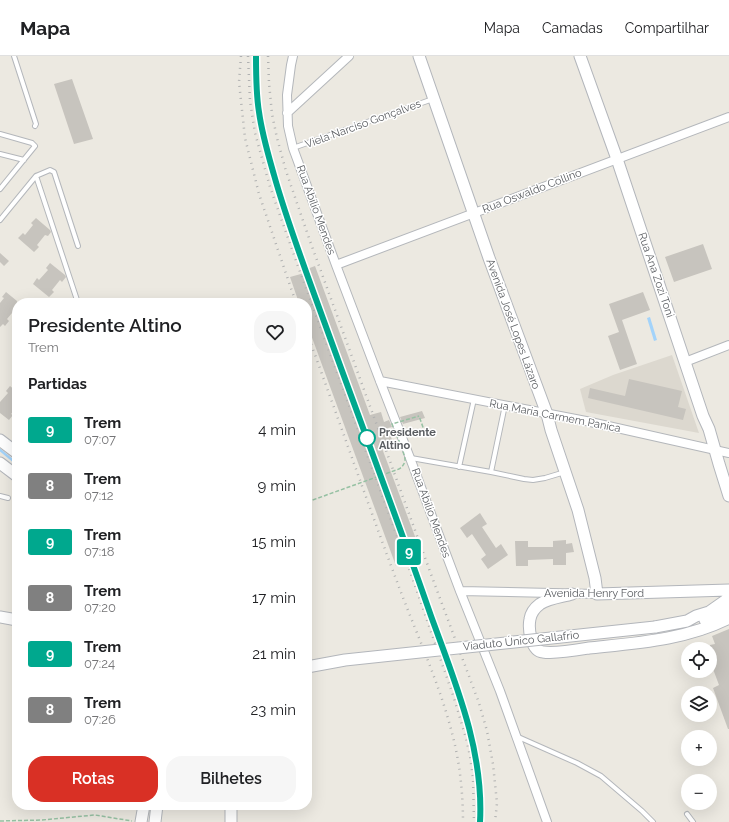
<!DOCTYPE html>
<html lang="pt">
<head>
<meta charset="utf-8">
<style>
  body { margin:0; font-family:Raleway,sans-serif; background:#f6f6f6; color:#202124; height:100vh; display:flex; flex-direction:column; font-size:15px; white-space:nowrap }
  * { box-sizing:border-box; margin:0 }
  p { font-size:13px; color:#757577 }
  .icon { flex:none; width:22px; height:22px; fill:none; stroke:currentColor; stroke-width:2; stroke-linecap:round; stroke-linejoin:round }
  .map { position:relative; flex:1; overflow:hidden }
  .drawer { position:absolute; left:12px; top:242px; width:300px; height:512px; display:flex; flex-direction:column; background:#fff; border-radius:16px; box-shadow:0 4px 16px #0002 }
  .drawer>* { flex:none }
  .badge { padding:0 8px; border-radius:3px; font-size:14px; line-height:26px }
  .tools { position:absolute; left:681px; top:586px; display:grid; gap:8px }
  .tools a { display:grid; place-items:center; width:36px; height:36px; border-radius:50%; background:#fff; box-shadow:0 4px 16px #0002; font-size:20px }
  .map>.badge { position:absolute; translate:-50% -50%; box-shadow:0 0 0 2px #fff }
  h2 { padding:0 16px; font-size:15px; line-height:36px }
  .round { display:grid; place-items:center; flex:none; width:42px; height:42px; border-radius:16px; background:#f6f6f6 }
  .summary { display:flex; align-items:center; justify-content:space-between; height:68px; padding:0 16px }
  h1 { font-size:19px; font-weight:600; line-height:30px }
  .action { display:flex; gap:8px; margin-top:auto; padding:8px 16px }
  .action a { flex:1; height:46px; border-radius:16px; background:#d93025; color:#fff; font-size:16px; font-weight:600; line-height:46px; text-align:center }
  .action a+a { background:#f6f6f6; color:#202124 }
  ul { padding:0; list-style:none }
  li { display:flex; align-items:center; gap:12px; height:56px; padding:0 16px }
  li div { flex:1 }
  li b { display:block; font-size:15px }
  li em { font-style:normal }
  li .badge { min-width:44px; font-weight:700; text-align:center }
  header { display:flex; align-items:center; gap:24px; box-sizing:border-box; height:56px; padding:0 20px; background:#fff; border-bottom:1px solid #e0e0e0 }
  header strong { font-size:19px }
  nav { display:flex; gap:22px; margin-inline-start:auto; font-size:14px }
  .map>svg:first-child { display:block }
</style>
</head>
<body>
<header>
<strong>Mapa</strong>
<nav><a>Mapa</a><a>Camadas</a><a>Compartilhar</a></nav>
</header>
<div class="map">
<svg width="729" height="766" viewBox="0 0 729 766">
  <rect width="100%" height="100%" fill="#ece9e1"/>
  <path fill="#dcd8cf" d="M672 299 699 377 586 356 580 333 613 319Z"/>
  <path fill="#a3d3fa" d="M650 261 657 284 654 285 647 262Z"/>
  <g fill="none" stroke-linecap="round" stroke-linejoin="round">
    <path stroke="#a3d3fa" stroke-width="2.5" d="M0 394 17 408"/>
  </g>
  <path fill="#c7c4be" d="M72 23 93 83 74 88 54 28Z
    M36 162 50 174 51 176 48 180 45 179 37 189 39 191 34 196 18 182 23 177 25 179 33 169 31 167Z
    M703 188 712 213 674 226 665 201Z
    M0 197 9 205 4 210 0 206Z
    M50 207 65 219 66 221 62 226 60 224 52 234 54 236 49 241 33 228 37 222 39 224 48 214 46 212Z
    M315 210 370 359 381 356 384 366 389 364 392 371 388 372 392 384 380 387 422 499 404 504 405 508 396 510 307 268V247H299L290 221 308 216 307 213Z
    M6 236 17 245V251L7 263 9 265 5 270 3 268 0 271V247L4 242 2 241Z
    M643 236 650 254 622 264 637 308 620 314 608 280 619 276 609 248Z
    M629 323 682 335 678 351 686 353 683 364 588 342 590 332 625 340Z
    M10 330 17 336V351L11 358 13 359 9 364 0 357V346L8 337 6 335Z
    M422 355 425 362 403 368 400 361Z
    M480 457 487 468 482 471 496 492 501 488 508 499 488 513 481 503 486 499 472 478 467 482 460 472Z
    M566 484V488L572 487 574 496 566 497V509H553V503L528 504V510H516L515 485H528V491H553V485Z
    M729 573V673H728L713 632 719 629 710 605V589L715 588 712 580Z"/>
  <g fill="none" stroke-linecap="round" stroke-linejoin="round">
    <defs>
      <path id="lane" d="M14 0 36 68 35 70
        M0 78 32 87 35 90 0 133
        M293 92 433 43
        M0 98 24 104
        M0 164 36 120
        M78 190 54 116 50 114 36 120 78 247
        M411 402 491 416 524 423 533 424 545 422 565 416
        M459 411 474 343
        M491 416 505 349
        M0 440 8 442
        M516 680 577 707 601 720 642 755 653 766
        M687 758 693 766"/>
      <path id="street" d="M293 0 291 9 287 39 288 70 293 92 336 209 380 325 410 402 460 535 500 635 547 766
        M287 57 349 0
        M336 209 729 61
        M685 306 729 289
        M380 325 586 365 729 397
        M460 535 597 538"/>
      <path id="secondary" d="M419 0 489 202 547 358 551 374 578 454 595 522 597 538 729 534
        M580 0 617 103 703 360 709 373 719 408 729 440
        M0 384 17 397
        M0 407 17 420
        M572 538C562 541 549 542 540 548 536 551 531 557 530 563 528 573 531 595 543 596 555 598 577 594 589 592 636 587 686 584 729 562
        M0 561 17 564
        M705 564C713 561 721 556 729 554
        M655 571 687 565 696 560 709 556 729 542
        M231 749V766
        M141 766 144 749
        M155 766 157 749"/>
    </defs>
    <use href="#lane" stroke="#b4b7bb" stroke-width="6"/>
    <use href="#street" stroke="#b4b7bb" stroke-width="10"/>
    <use href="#secondary" stroke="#b3b6bb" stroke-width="13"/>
    <path stroke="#96c1a3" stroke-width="1.5" stroke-dasharray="4 2" stroke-linecap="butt" d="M410 380 424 374 419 360
      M0 765 42 764 95 759 132 765"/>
    <use href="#lane" stroke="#fff" stroke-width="4"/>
    <use href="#street" stroke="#fff" stroke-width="8"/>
    <use href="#secondary" stroke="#fff" stroke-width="11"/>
    <path stroke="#b0b1b1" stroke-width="2.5" stroke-dasharray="1 5" stroke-linecap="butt" d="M241 0 239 26 245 82 259 138 296 247
      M248 0 250 45 255 77 270 131 299 213 412 521 454 642 466 682 470 700 473 722 474 766
      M256 0C256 19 256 37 259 56 263 87 273 119 283 149
      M268 0 269 27 272 58 277 82 286 115 310 185 432 521 479 647 487 675 493 708 497 747 495 766
      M307 277C338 361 367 446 399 531 421 590 452 654 460 718 462 734 463 750 463 766
      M428 550 465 657 473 687
      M478 718 480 739V766"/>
    <defs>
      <path id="secondary-bridge" d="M307 611 345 604 655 571"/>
    </defs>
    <use href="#secondary-bridge" stroke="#b3b6bb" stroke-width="13" stroke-linecap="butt"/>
    <path stroke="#96c1a3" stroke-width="1.5" stroke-dasharray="4 2" stroke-linecap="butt" d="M307 446 399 413C402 411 404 409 405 405 406 399 395 376 392 368L419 360"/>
    <use href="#secondary-bridge" stroke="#fff" stroke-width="11"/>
  </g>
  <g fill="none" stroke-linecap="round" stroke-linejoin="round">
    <defs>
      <path id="line" d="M256 0C256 19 256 38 259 56 262 78 268 98 274 119 288 169 307 218 325 268 360 365 397 462 431 560 455 626 484 694 480 766"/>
    </defs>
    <use href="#line" stroke="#fff" stroke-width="9"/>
    <use href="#line" stroke="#00a88e" stroke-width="6"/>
  </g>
  <circle fill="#fff" stroke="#00a88e" stroke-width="2" cx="367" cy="382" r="8"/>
  <g text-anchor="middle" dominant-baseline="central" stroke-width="3" stroke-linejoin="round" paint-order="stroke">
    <g font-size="11" fill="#5a5d61" stroke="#fff">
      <text transform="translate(363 68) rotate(-20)">Viela Narciso Gonçalves</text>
      <text transform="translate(532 135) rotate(-21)">Rua Oswaldo Collino</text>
      <text transform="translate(316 154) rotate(70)">Rua Abílio Mendes</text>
      <text transform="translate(656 219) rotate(71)">Rua Ana Zozi Toni</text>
      <text transform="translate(513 268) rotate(70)">Avenida José Lopes Lázaro</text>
      <text transform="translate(555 360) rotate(11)">Rua Maria Carmem Panica</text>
      <text transform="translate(431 457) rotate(70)">Rua Abílio Mendes</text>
      <text x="594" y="537">Avenida Henry Ford</text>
      <text transform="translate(521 585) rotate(-6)">Viaduto Único Gallafrio</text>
    </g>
    <g font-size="11" font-weight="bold" fill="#5a5d61" stroke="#fff" text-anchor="start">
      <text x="379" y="376">Presidente<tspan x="379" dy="13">Altino</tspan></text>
    </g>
  </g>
</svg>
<div class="tools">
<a><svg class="icon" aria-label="locate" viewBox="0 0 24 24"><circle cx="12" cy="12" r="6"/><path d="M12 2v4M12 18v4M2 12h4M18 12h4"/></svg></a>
<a><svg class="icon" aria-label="layers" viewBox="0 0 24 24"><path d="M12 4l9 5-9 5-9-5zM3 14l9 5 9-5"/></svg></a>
<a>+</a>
<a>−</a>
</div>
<b class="badge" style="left:409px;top:496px;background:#00a88e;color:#fff">9</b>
<section class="drawer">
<div class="summary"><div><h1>Presidente Altino</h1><p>Trem</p></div><a class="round"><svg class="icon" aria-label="heart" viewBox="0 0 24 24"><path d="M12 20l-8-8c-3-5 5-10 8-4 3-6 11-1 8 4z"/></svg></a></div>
<h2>Partidas</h2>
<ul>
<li><span class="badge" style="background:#00a88e;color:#fff">9</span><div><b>Trem</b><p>07:07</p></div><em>4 min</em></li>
<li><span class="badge" style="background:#808080;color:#fff">8</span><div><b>Trem</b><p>07:12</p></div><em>9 min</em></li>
<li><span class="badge" style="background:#00a88e;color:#fff">9</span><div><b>Trem</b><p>07:18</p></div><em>15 min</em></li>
<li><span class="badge" style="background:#808080;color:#fff">8</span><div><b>Trem</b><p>07:20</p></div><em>17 min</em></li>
<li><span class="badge" style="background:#00a88e;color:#fff">9</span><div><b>Trem</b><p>07:24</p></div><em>21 min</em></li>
<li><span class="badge" style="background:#808080;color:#fff">8</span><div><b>Trem</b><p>07:26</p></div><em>23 min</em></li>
</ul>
<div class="action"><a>Rotas</a><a>Bilhetes</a></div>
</section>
</div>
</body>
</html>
